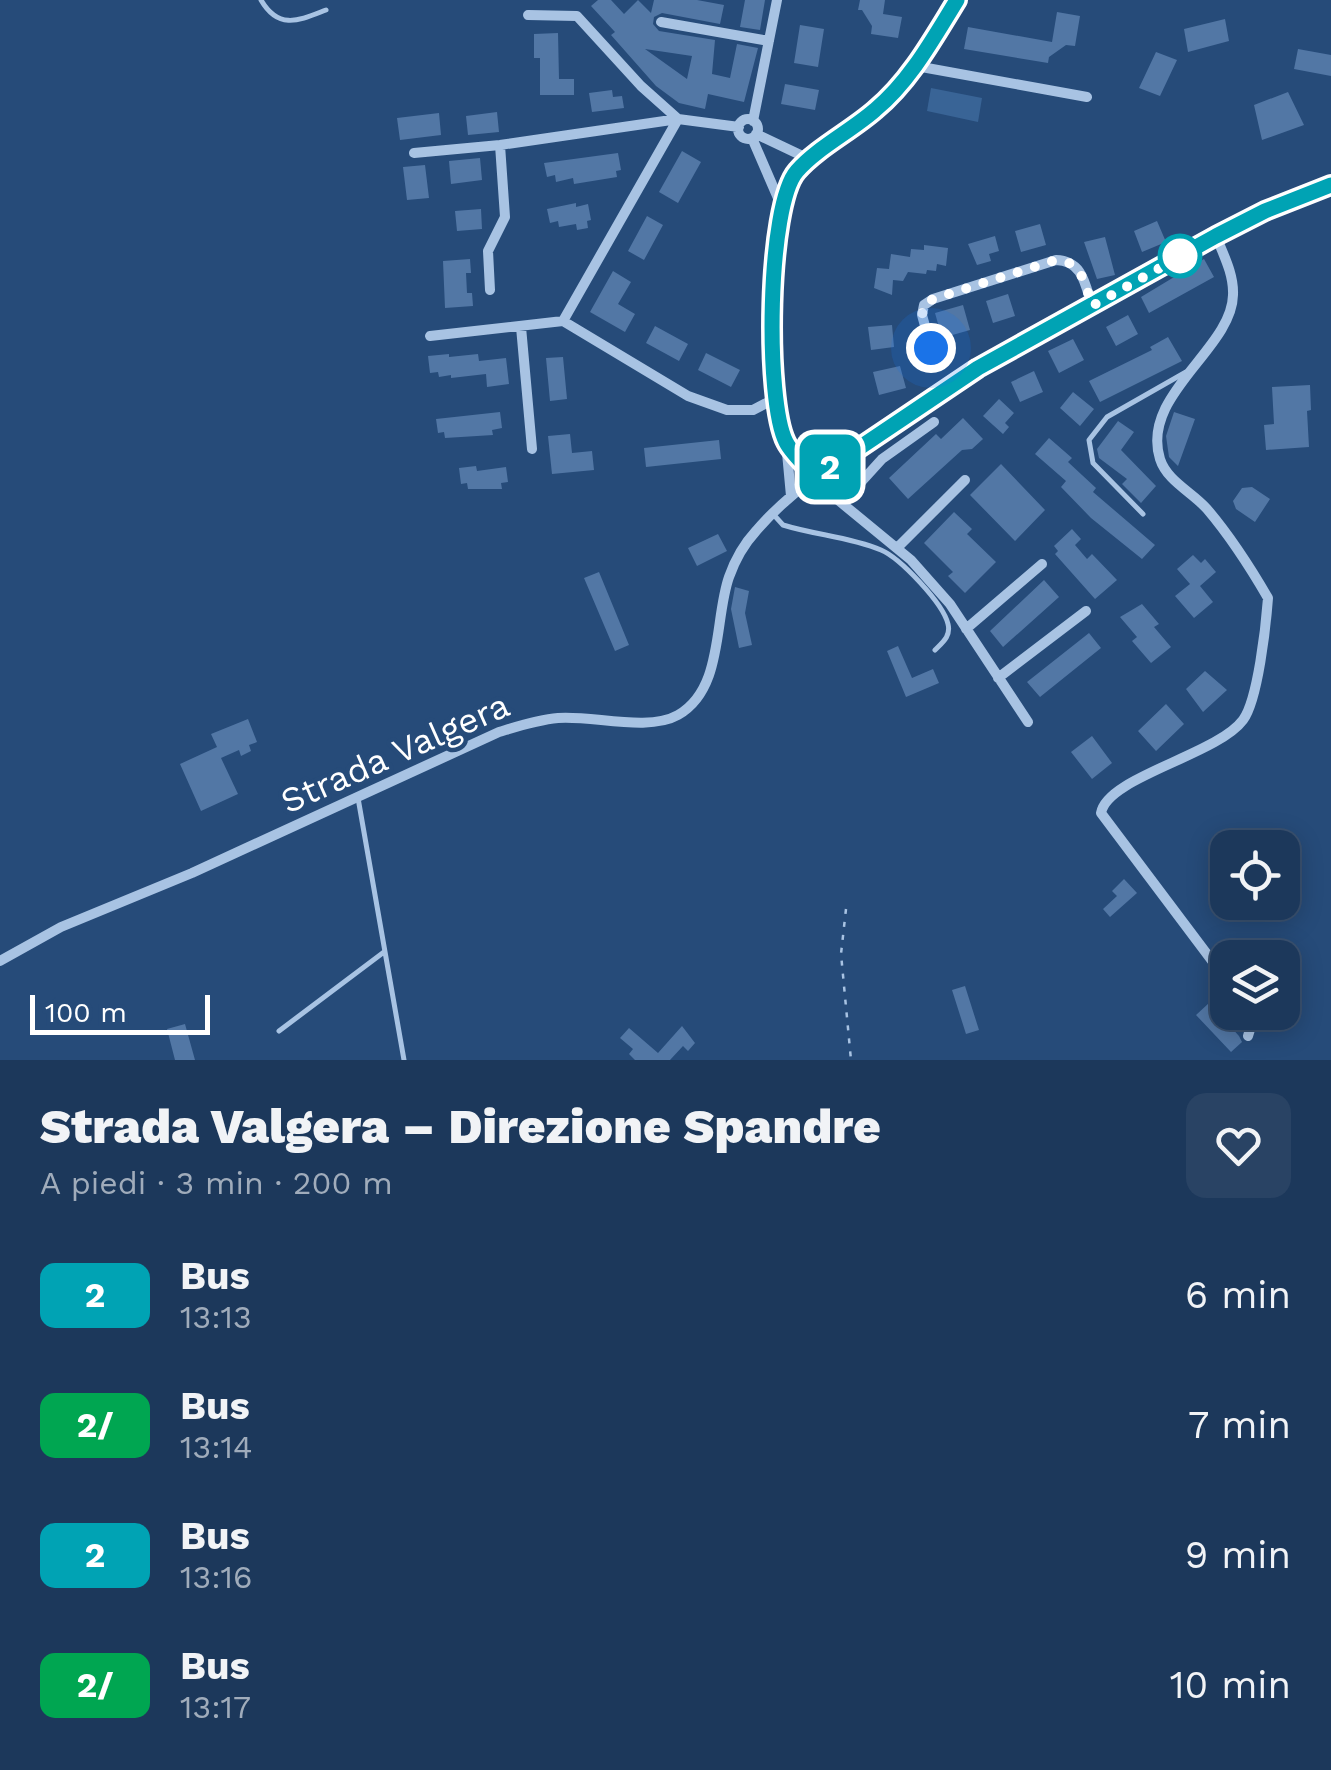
<!DOCTYPE html>
<html lang="it">
<head>
<meta charset="utf-8">
<style>
  body { margin:0; font-family:"Work Sans",sans-serif; background:#294364; color:#f1f3f6; height:100vh; display:flex; flex-direction:column; font-size:38px; white-space:nowrap }
  * { box-sizing:border-box; margin:0 }
  p { font-size:32px; color:#a0acbb }
  .icon { flex:none; width:55px; height:55px; fill:none; stroke:currentColor; stroke-width:2; stroke-linecap:round; stroke-linejoin:round }
  .map { position:relative; height:1060px; overflow:hidden }
  .sheet { display:flex; flex-direction:column; background:#1c385b; flex:1 }
  .sheet>* { flex:none }
  .badge { padding:0 20px; border-radius:15px; font-size:35px; line-height:65px }
  .buttons { position:absolute; left:1210px; top:830px; display:grid; gap:20px }
  .buttons a { display:grid; place-items:center; width:90px; height:90px; border-radius:20px; background:#1c385b; box-shadow:0 5px 25px #0003,0 0 0 2px #3a5271; font-size:50px }
  .scale { position:absolute; left:30px; bottom:25px; width:180px; box-sizing:border-box; padding-left:10px; border:5px solid #fff; border-top:0; font-size:28px; line-height:35px; white-space:nowrap; color:#fff; -webkit-text-stroke:8px #264b79; paint-order:stroke }
  .you { position:absolute; width:50px; height:50px; margin:-25px; border:8px solid #fff; border-radius:50%; background:#1a73e8; box-shadow:0 0 0 15px #1a73e833 }
  .map>.badge { position:absolute; translate:-50% -50%; box-shadow:0 0 0 5px #fff }
  .round { display:grid; place-items:center; flex:none; width:105px; height:105px; border-radius:20px; background:#294364 }
  .head { display:flex; align-items:center; justify-content:space-between; height:170px; padding:0 40px }
  h1 { font-size:48px; font-weight:800; line-height:75px }
  ul { padding:0; list-style:none }
  li { display:flex; align-items:center; gap:30px; height:130px; padding:0 40px }
  li div { flex:1 }
  li b { display:block; font-size:38px }
  li em { font-style:normal }
  li .badge { min-width:110px; font-weight:700; text-align:center }
  .map>svg:first-child { display:block }
</style>
</head>
<body>
<div class="map">
<svg width="1331" height="1060" viewBox="0 0 1331 1060">
  <rect width="100%" height="100%" fill="#264b79"/>
  <path fill="#396496" d="M931 88 982 98 978 122 927 111Z"/>
  <path fill="#5277a5" fill-rule="evenodd" d="M598 0H611L624 14 638 0 651 13 654 0H697L724 5 720 24 662 13 654 17 653 24 659 31 715 40 712 74 730 78 737 44 758 48 744 102 708 94 705 109 679 103 656 86 611 35 615 32 591 6ZM645 49 692 56 687 79Z
    M745 0H765L760 30 740 27Z
    M860 0H885L883 14 902 17 898 38 871 34 872 26 862 10H858Z
    M1057 12 1080 16 1075 46 1066 45 1049 57 1048 63 964 49 968 27 1052 42Z
    M1225 19 1229 41 1188 52 1184 29Z
    M800 25 824 29 818 67 794 63Z
    M558 33 559 79H574V95H540V58H534V34Z
    M1298 49 1331 55V76L1294 69Z
    M1156 52 1177 60 1160 96 1139 88Z
    M785 84 819 90 815 110 781 104Z
    M612 90 613 97 622 96 624 108 592 112 589 93Z
    M1288 92 1304 125 1262 140 1254 105Z
    M497 112 499 132 468 135 466 116Z
    M439 113 441 135 400 140 397 118Z
    M682 151 701 162 678 203 659 192Z
    M618 153 621 170 616 171 617 177 574 184 573 178 556 182 555 175 547 177 544 163Z
    M480 158 482 180 451 184 449 161Z
    M425 165 429 198 407 200 403 167Z
    M576 203V207L588 204 591 220 587 221 588 228 577 230 576 224 559 227 558 221 550 223 547 209Z
    M481 209 482 229 457 231 455 211Z
    M647 216 663 225 644 260 628 251Z
    M1157 221 1166 242 1142 252 1134 231Z
    M1040 224 1046 245 1021 252 1015 231Z
    M995 236 999 251 989 254 991 261 977 265 968 244Z
    M1105 237 1115 275 1097 279 1084 242Z
    M924 245 948 248 946 266 937 264 936 271 927 270 926 274 908 272 903 281 893 280 892 295 874 288 877 268 889 269 891 254 910 257 911 249 924 250Z
    M470 259 471 273H466L467 293H472L473 306 445 308 443 261Z
    M1204 259 1214 277 1149 313 1141 297Z
    M613 271 631 282 618 304 635 314 625 332 590 312Z
    M1008 294 1015 316 993 323 986 301Z
    M963 305 970 330 942 338 935 313Z
    M1128 315 1138 334 1116 346 1106 327Z
    M892 325 894 347 871 350 868 327Z
    M655 326 688 344 679 361 646 343Z
    M1168 337 1182 361 1100 402 1089 381 1152 350 1150 347Z
    M1073 339 1084 360 1059 373 1048 351Z
    M706 353 740 370 731 387 698 370Z
    M449 354V357L478 354 479 361 506 358 509 384 487 387 486 374 451 378V375L439 377 438 372 430 373 428 356Z
    M563 357 567 399 550 401 546 358Z
    M900 366 906 388 879 395 873 372Z
    M1034 371 1043 392 1020 402 1011 382Z
    M1310 385 1311 410 1307 411 1309 447 1266 450 1264 425 1274 424 1272 387Z
    M1073 392 1094 409 1080 426 1060 408Z
    M999 399 1014 413 1005 423 1009 427 1003 434 983 416Z
    M500 412 502 428 492 430 493 435 445 438 444 432 438 433 436 419Z
    M1174 412 1195 419 1178 466 1169 457 1166 436Z
    M963 418 983 439 972 449 962 450 908 499 889 478 936 434 941 439Z
    M1118 421 1134 432 1121 450 1156 486 1141 503 1122 484 1127 479 1099 458 1097 449Z
    M570 434 572 453 592 451 594 470 552 474 548 436Z
    M1049 438 1072 458 1068 462 1096 488 1093 492 1155 545 1142 559 1091 518 1061 487 1066 481 1035 454Z
    M719 440 721 459 646 467 644 448Z
    M1001 464 1045 510 1015 541 970 495Z
    M476 466 477 471 506 467 508 482 501 483 502 489H468L467 483 461 484 459 468Z
    M1252 487 1270 499 1255 522 1236 509 1233 501 1242 488Z
    M954 512 972 529 967 534 996 562 965 593 948 576 953 572 924 543Z
    M1072 529 1081 539 1075 545 1087 559 1092 554 1117 580 1095 599 1055 554 1058 551 1054 546Z
    M718 534 727 551 697 566 688 548Z
    M1193 555 1201 563 1205 559 1216 572 1200 586 1213 602 1194 618 1175 596 1190 584 1177 569Z
    M599 572 629 645 615 651 584 578Z
    M1044 580 1059 597 1003 647 990 631Z
    M735 587 749 591 745 613 752 645 739 648 731 609Z
    M1142 604 1159 624 1154 627 1171 647 1151 663 1132 641 1137 637 1120 617Z
    M1089 633 1101 648 1040 697 1027 682Z
    M898 646 912 678 933 669 939 683 906 697 887 651Z
    M1205 671 1227 690 1203 712 1186 689Z
    M1166 704 1184 724 1156 751 1138 731Z
    M248 719 257 742 249 745 251 751 241 756 239 750 221 758 238 794 201 811 180 764 217 747 211 734Z
    M1092 736 1112 763 1092 779 1071 752Z
    M1124 879 1137 893 1110 917 1103 909 1117 896 1112 891Z
    M965 986 979 1030 966 1034 952 990Z
    M1209 1003 1239 1036 1242 1042 1231 1052 1196 1015Z
    M185 1024 195 1060H175L167 1029Z
    M682 1026 695 1043 688 1051 683 1046 670 1060H635L629 1054 633 1049 620 1038 629 1028 658 1053Z"/>
  <g fill="none" stroke-linecap="round" stroke-linejoin="round">
    <path stroke="#a8c3e3" stroke-width="2.5" stroke-dasharray="5 8" stroke-linecap="butt" d="M846 909 841 954 851 1060"/>
    <path stroke="#a8c3e3" stroke-width="5" d="M261 0C279 31 300 20 326 10
      M773 514 783 525C815 535 850 537 881 550 900 558 943 603 948 624 951 636 943 642 935 650
      M1143 514 1093 463 1089 440 1107 417 1186 372
      M358 798 404 1060
      M279 1031 384 952"/>
    <path stroke="#a8c3e3" stroke-width="10" d="M528 15 577 16 641 86 678 119 739 127
      M661 22 769 41
      M916 66 1087 97
      M738 129a10 10 0 1 1 20 0a10 10 0 1 1-20 0Z
      M753 121 777 0
      M756 134 811 160
      M752 138 781 205
      M414 153 500 145 678 119
      M1216 236C1223 254 1234 274 1233 295 1232 349 1140 395 1160 459 1167 481 1192 492 1207 509 1230 536 1250 567 1268 598 1266 625 1258 700 1243 720 1217 755 1107 777 1101 813L1228 982
      M490 290 488 251 505 217 500 145
      M563 321 678 119
      M521 327 532 449
      M430 336 563 321 688 396 727 410H753L776 398
      M931 348 922 315 924 305 933 299 1056 260C1083 261 1085 284 1092 306
      M786 442C782 427 778 412 775 397 769 352 768 204 797 171 817 147 851 131 875 110 910 80 933 39 957 0
      M791 496 786 442 838 500 911 560 950 604 1028 722
      M842 503 882 459 934 422
      M897 548 965 480
      M966 629 1042 564
      M998 678 1086 611
      M0 961 61 927 192 873 499 732C519 726 537 720 558 718 592 715 648 732 678 715 724 689 714 619 729 577 735 560 744 544 756 531 797 483 853 451 906 416 976 370 1048 330 1121 290 1190 251 1257 214 1331 185
      M1248 1036 1252 1023 1251 1012"/>
  </g>
  <g fill="none" stroke-linecap="round" stroke-linejoin="round">
    <defs>
      <path id="line" d="M957 0C933 39 910 81 875 110 851 131 817 148 797 171 767 205 765 401 786 442 792 454 806 466 816 477L978 368 1216 236 1265 211 1331 185"/>
    </defs>
    <use href="#line" stroke="#fff" stroke-width="22"/>
    <use href="#line" stroke="#00a3b4" stroke-width="15"/>
    <path stroke="#fff" stroke-width="10" stroke-dasharray="0 18" d="M931 348 922 315 924 305 933 299 1056 260C1082 261 1085 284 1092 306L1185 254 1180 256"/>
  </g>
  <circle fill="#fff" stroke="#00a3b4" stroke-width="5" cx="1180" cy="256" r="20"/>
  <g text-anchor="middle" dominant-baseline="central" stroke-width="9" stroke-linejoin="round" paint-order="stroke">
    <g font-size="35" fill="#fff" stroke="#264b79">
      <text transform="translate(395 753) rotate(-24)">Strada Valgera</text>
    </g>
  </g>
</svg>
<div class="buttons">
<a><svg class="icon" aria-label="locate" viewBox="0 0 24 24"><circle cx="12" cy="12" r="6"/><path d="M12 2v4M12 18v4M2 12h4M18 12h4"/></svg></a>
<a><svg class="icon" aria-label="layers" viewBox="0 0 24 24"><path d="M12 4l9 5-9 5-9-5zM3 14l9 5 9-5"/></svg></a>
</div>
<div class="scale">100 m</div>
<div class="you" style="left:931px;top:348px"></div>
<b class="badge" style="left:830px;top:467px;background:#00a3b4;color:#fff">2</b>
</div>
<section class="sheet">
<div class="head"><div><h1>Strada Valgera – Direzione Spandre</h1><p>A piedi · 3 min · 200 m</p></div><a class="round"><svg class="icon" aria-label="heart" viewBox="0 0 24 24"><path d="M12 20l-8-8c-3-5 5-10 8-4 3-6 11-1 8 4z"/></svg></a></div>
<ul>
<li><span class="badge" style="background:#00a3b4;color:#fff">2</span><div><b>Bus</b><p>13:13</p></div><em>6 min</em></li>
<li><span class="badge" style="background:#00a651;color:#fff">2/</span><div><b>Bus</b><p>13:14</p></div><em>7 min</em></li>
<li><span class="badge" style="background:#00a3b4;color:#fff">2</span><div><b>Bus</b><p>13:16</p></div><em>9 min</em></li>
<li><span class="badge" style="background:#00a651;color:#fff">2/</span><div><b>Bus</b><p>13:17</p></div><em>10 min</em></li>
</ul>
</section>
</body>
</html>
